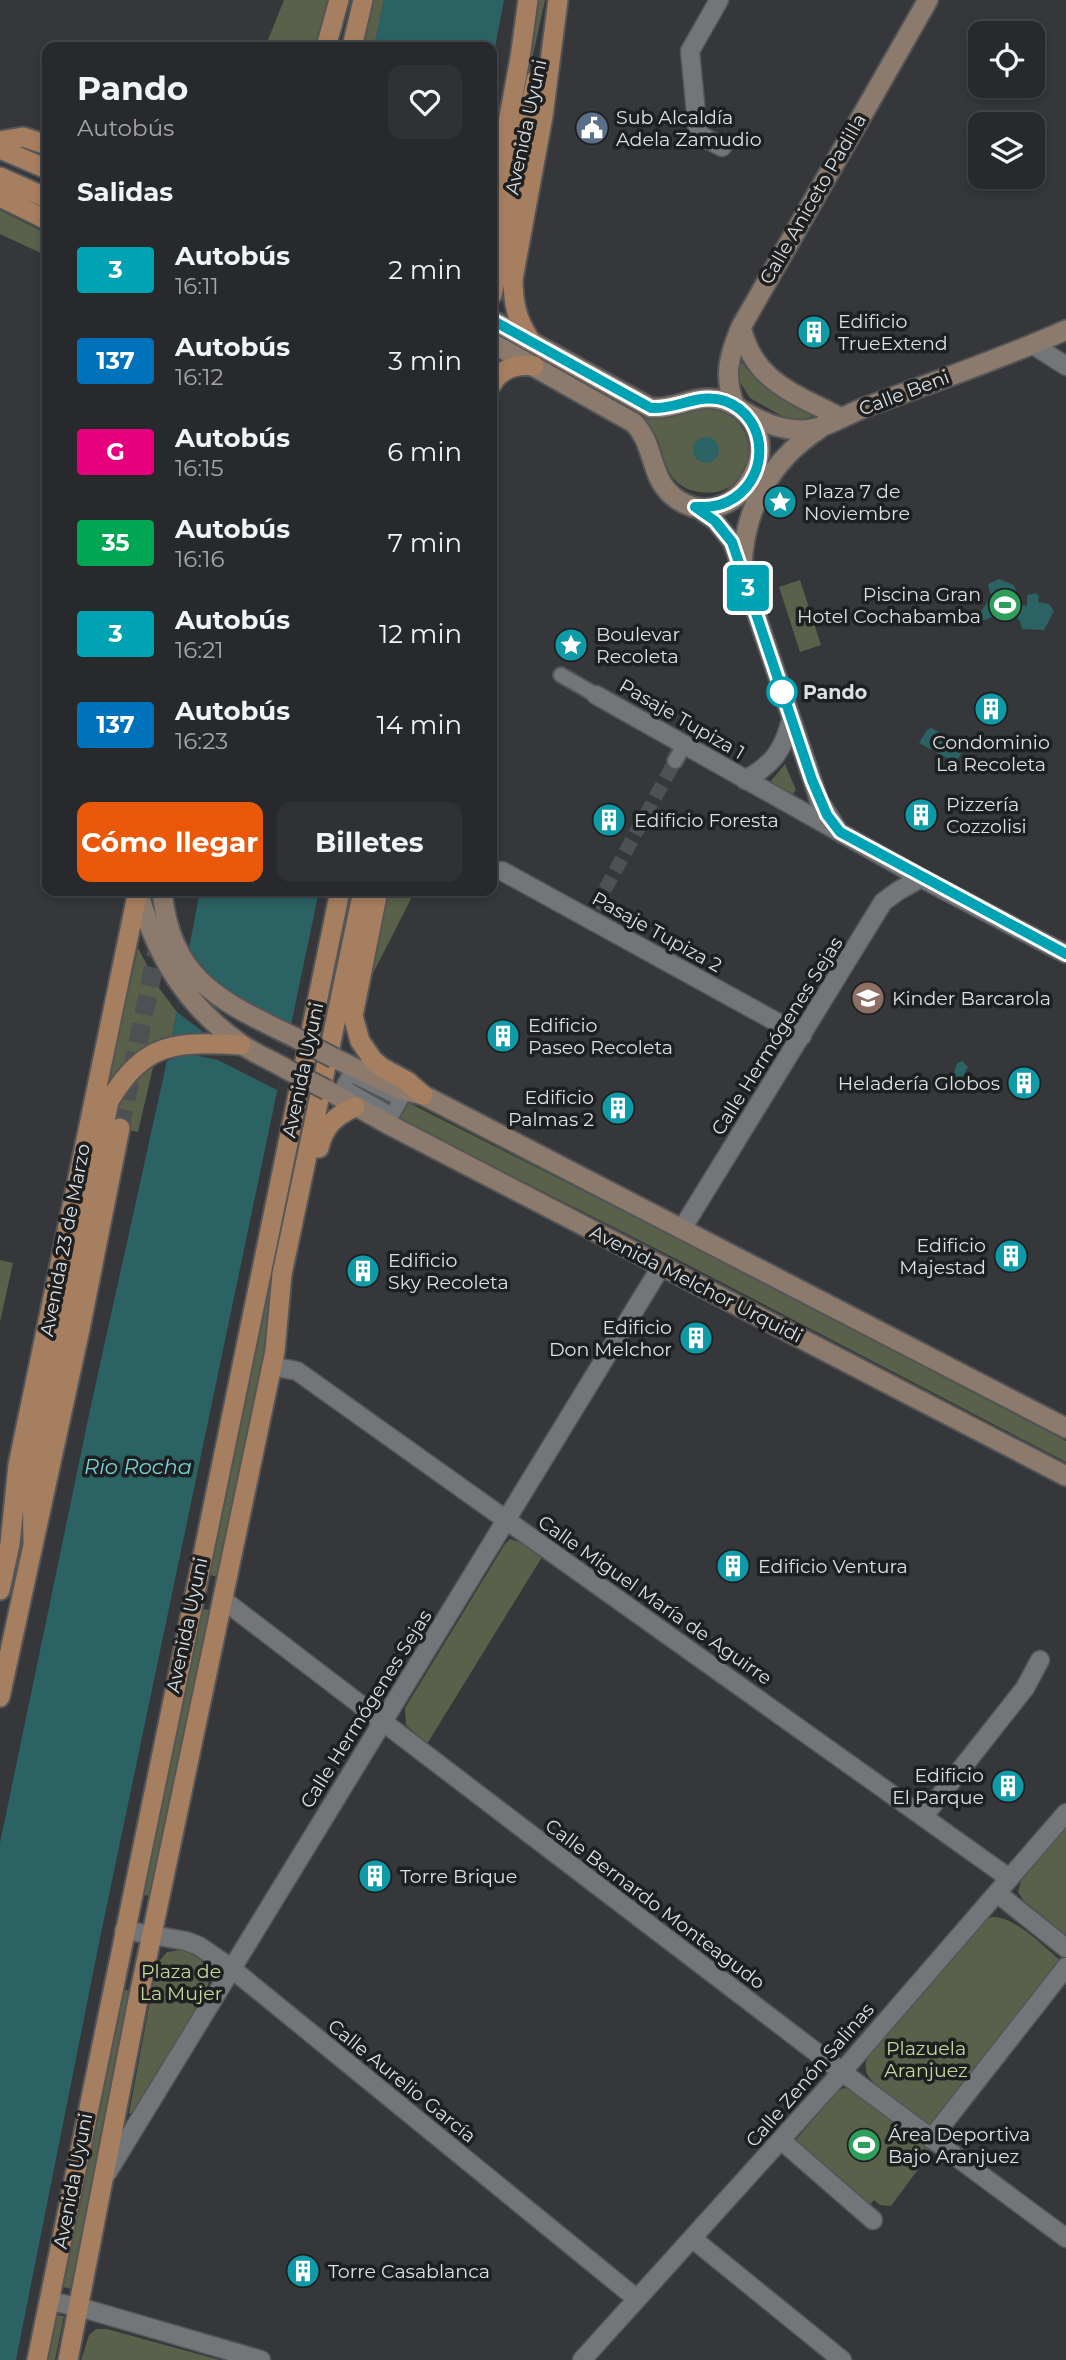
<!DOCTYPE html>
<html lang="es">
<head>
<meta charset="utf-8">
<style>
  body { margin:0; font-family:Montserrat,sans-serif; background:#303134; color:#f1f3f6; height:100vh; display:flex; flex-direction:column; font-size:26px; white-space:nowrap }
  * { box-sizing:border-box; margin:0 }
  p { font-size:23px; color:#a5a6a9 }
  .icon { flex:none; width:38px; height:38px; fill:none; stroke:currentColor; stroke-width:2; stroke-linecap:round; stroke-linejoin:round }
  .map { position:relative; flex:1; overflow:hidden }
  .sheet { position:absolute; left:42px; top:42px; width:455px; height:854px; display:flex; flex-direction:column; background:#28292c; border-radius:14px; box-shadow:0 4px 10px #0003,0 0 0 2px #444548 }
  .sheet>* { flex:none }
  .badge { padding:0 14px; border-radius:5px; font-size:24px; line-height:46px }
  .tools { position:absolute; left:968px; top:21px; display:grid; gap:14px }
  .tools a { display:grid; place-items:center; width:77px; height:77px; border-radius:14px; background:#28292c; box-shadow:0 4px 10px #0003,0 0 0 2px #444548; font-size:35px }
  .map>.badge { position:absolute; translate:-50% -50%; box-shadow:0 0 0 4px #fff }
  h2 { padding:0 35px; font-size:26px; line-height:63px }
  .round { display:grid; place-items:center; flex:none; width:74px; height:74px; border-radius:14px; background:#303134 }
  .overview { display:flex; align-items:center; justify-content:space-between; height:119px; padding:0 35px }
  h1 { font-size:33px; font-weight:700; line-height:52px }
  .action { display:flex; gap:14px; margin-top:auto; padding:14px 35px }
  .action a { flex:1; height:80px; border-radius:14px; background:#ea580c; color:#fff; font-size:28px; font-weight:700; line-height:80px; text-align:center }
  .action a+a { background:#303134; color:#f1f3f6 }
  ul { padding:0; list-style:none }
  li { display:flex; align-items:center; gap:21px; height:91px; padding:0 35px }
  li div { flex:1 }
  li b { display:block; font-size:26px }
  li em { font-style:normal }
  li .badge { min-width:77px; font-weight:700; text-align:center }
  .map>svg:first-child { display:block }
</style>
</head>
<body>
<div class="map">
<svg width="1066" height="2360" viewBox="0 0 1066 2360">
  <rect width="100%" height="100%" fill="#35373a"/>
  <path fill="#59614a" d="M284 0H330L318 47H265Z
    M372 0H384L374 47H362Z
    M537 0H545L510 160Z
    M0 210 47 234V256L0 234Z
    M741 361C758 387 785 399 812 414V417L799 420 787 419 750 398 738 379V362Z
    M701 408C771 409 758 502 700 492 691 491 681 487 676 481 664 469 663 450 656 436 652 428 646 421 640 414L672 416Z
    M800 580 821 645 800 652 779 587Z
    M785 764 796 790 793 794 772 784 771 781Z
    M350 891H354L323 1036 320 1035Z
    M383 891H415L365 989Z
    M138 948 159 988 177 1012 172 1036C139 1049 123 1062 106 1093Z
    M154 1063 138 1132 110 1126C116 1096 130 1080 154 1063Z
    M401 1099 661 1230 1066 1441V1462L688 1265 392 1115Z
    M303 1108 307 1109 270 1292 263 1359 218 1577 210 1575Z
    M0 1260 13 1263 0 1322Z
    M510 1539 520 1542 542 1557 427 1744 406 1725 405 1708 505 1544Z
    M203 1609 211 1610 152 1896 143 1895Z
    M1066 1828V1935L1023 1900 1018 1892 1022 1877Z
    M992 1917C1014 1915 1045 1948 1062 1962L932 2127C918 2116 874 2088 867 2074 864 2065 866 2060 870 2053L987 1919Z
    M181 1950C205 1958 215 1970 205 1994L134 2114 129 2113 157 1964 167 1952Z
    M121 1989 130 1991 72 2289 63 2287Z
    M844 2088 851 2089 933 2149 891 2206 880 2205 874 2200 868 2207 795 2141 837 2091Z
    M57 2315 64 2316 55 2360H48Z
    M96 2329H107L220 2360H81L89 2335Z"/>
  <path fill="#2b6264" d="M384 0H504L492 63V47H374Z
    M693 450a13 13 0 1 1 26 0a13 13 0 1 1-26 0Z
    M999 579 1014 585 1016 591 1008 602 1027 606V595L1036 593 1039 596 1038 602 1049 604 1054 611 1044 630 1022 629C1020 617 1014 612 1002 611L988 619 981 621 977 618 991 596 988 584Z
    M931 728 965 746 956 763 919 743 927 730Z
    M200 891H319L99 1943 16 2360H0V1843L90 1410 170 1047Z
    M962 1061 968 1067 963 1076 961 1087 957 1088 951 1083 957 1063Z"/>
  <path fill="#35373a" d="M189 949 208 973 236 997 291 1024 277 1090 218 1060 194 1055 180 1056 167 1061 172 1036 186 1034 207 1035 177 1012Z"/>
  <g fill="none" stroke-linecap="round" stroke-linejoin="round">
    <path stroke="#4e5053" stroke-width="14" stroke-dasharray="14 7" stroke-linecap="butt" d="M595 908 675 761"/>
    <path stroke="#4e5053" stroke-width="19" stroke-dasharray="19 10" stroke-linecap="butt" d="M120 1128 160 937"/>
    <defs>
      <path id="pedestrian" d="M561 675 596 695
        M675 761 684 745
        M350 1074 401 1099 392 1115 343 1087Z"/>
      <path id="minor" d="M719 0 690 51 698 134 722 147
        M1033 345 1066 366
        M695 507 715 521 732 542 819 800 838 830
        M596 695 921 878 1066 954
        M745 780C773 764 783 751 791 720
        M502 871 802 1036
        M682 1229 883 902 898 891 921 878
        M272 1366 297 1371 1009 1878
        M222 1599 842 2072 1066 2238
        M924 1816 1025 1688 1040 1660
        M997 1893 1066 1948
        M124 1930 186 1941 199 1946 231 1968 637 2299
        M931 2139 1066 1967
        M781 2140 873 2220
        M107 2173 662 1265
        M693 2239 842 2360
        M49 2301 79 2307 261 2360
        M582 2360 842 2072 1066 1813"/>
      <path id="secondary" d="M492 320 651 408C677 410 698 392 724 401 800 428 740 540 678 500 648 480 657 447 634 423L492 343
        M741 327C754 383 795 393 841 418
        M735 406C723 377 729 355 741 327L928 0
        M745 412C763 423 780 430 801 430 824 430 845 415 866 407 933 382 1001 359 1066 330
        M742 567C744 509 770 461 819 429
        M162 891C171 982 223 1002 296 1038
        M138 892C157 956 185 1005 241 1044 255 1054 273 1061 288 1070
        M334 1058 402 1090 423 1095 1066 1428
        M327 1090 386 1123 1066 1476"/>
      <path id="primary" d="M326 47 339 0
        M352 47 363 0
        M0 141 23 137 47 145
        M0 149 47 169
        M0 177 47 198
        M0 197 47 220
        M492 207 520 58 528 0
        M492 295 536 80
        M530 340C517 320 513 303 513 279L543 116 558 0
        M492 384C501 368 516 364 534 366
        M378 891 353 1016 360 1041 373 1060 381 1067 407 1081 423 1095
        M319 1148C324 1126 335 1116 355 1107
        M33 1542 32 1479 109 1101C146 1040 176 1042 241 1045
        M0 1590 10 1544 18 1465 138 891
        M0 1697 80 1329 120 1128
        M37 2360 340 891
        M68 2360 137 2005 275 1351 282 1274 363 891"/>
    </defs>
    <use href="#pedestrian" stroke="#535557" stroke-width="18"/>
    <use href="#minor" stroke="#535557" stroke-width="21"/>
    <use href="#secondary" stroke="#535557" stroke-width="23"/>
    <use href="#primary" stroke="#535557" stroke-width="23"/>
    <use href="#pedestrian" stroke="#737679" stroke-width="14"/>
    <use href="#minor" stroke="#737679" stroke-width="18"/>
    <use href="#secondary" stroke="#8c7a6d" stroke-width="19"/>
    <use href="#primary" stroke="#a67e60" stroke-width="19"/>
    <defs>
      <path id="secondary-bridge" d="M296 1038 334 1058
        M288 1070 327 1090"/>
    </defs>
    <use href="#secondary-bridge" stroke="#535557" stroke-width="23" stroke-linecap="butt"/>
    <use href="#secondary-bridge" stroke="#8c7a6d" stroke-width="19"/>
  </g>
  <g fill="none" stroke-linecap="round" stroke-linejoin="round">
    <defs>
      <path id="line" d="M492 320 651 408C677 410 699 392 725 401 771 418 770 482 727 502 717 507 706 507 695 507L715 521 732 542 812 780 827 815 840 832 1066 954"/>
    </defs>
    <use href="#line" stroke="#fff" stroke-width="16"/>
    <use href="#line" stroke="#00a3b4" stroke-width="10"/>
  </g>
  <defs>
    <symbol id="civic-disc" viewBox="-11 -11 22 22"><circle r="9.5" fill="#5c6f8a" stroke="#1d1f20"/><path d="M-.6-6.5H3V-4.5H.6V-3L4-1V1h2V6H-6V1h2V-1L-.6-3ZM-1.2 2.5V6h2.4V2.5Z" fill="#fff"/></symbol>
    <symbol id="building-disc" viewBox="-11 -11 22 22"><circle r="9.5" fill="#0f9aa8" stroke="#1d1f20"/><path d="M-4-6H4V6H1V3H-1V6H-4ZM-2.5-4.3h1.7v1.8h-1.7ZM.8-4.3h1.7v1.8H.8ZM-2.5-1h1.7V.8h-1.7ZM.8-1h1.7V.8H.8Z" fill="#fff"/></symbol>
    <symbol id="sight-disc" viewBox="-11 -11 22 22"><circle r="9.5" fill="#0f9aa8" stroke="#1d1f20"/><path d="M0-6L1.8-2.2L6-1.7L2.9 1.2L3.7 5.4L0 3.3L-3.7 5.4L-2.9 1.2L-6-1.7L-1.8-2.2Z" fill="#fff"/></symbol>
    <symbol id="stadium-disc" viewBox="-11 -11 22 22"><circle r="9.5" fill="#2e9e5b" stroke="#1d1f20"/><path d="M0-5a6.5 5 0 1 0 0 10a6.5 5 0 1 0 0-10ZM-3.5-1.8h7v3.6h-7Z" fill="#fff"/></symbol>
    <symbol id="school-disc" viewBox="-11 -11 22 22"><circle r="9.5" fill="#8d6e63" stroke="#1d1f20"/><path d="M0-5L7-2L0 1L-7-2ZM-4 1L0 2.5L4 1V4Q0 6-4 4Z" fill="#fff"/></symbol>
  </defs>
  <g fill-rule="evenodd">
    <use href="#civic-disc" x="573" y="109" width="38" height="38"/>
    <use href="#building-disc" x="795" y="313" width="38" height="38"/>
    <use href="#sight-disc" x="761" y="483" width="38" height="38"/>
    <use href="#stadium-disc" x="986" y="586" width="38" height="38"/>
    <use href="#sight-disc" x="552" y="626" width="38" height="38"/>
    <use href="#building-disc" x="972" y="690" width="38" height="38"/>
    <use href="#building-disc" x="902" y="796" width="38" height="38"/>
    <use href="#building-disc" x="590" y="801" width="38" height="38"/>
    <use href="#school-disc" x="849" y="979" width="38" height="38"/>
    <use href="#building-disc" x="484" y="1017" width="38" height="38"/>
    <use href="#building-disc" x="1005" y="1064" width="38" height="38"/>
    <use href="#building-disc" x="599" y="1089" width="38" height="38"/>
    <use href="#building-disc" x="992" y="1237" width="38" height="38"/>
    <use href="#building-disc" x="344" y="1252" width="38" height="38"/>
    <use href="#building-disc" x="677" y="1319" width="38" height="38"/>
    <use href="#building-disc" x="714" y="1547" width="38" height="38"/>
    <use href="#building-disc" x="989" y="1767" width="38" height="38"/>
    <use href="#building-disc" x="356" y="1857" width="38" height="38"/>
    <use href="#stadium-disc" x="845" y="2126" width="38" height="38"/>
    <use href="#building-disc" x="284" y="2252" width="38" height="38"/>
  </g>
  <circle fill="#fff" stroke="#00a3b4" stroke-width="3.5" cx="782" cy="692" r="14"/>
  <g text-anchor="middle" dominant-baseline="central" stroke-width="7" stroke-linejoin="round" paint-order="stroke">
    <g font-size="19" fill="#dddfe1" stroke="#1d1f20" text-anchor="start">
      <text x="616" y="117">Sub Alcaldía<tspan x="616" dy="22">Adela Zamudio</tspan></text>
      <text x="838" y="321">Edificio<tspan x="838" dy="22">TrueExtend</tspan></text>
      <text x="804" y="491">Plaza 7 de<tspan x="804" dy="22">Noviembre</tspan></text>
      <text x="981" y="594" text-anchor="end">Piscina Gran<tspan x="981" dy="22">Hotel Cochabamba</tspan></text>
      <text x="596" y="634">Boulevar<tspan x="596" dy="22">Recoleta</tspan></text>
      <text x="991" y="742" text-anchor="middle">Condominio<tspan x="991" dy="22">La Recoleta</tspan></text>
      <text x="946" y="804">Pizzería<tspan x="946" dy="22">Cozzolisi</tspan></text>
      <text x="634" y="820">Edificio Foresta</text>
      <text x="892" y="998">Kinder Barcarola</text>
      <text x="528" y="1025">Edificio<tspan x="528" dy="22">Paseo Recoleta</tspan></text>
      <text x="1000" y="1083" text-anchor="end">Heladería Globos</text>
      <text x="594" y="1097" text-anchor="end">Edificio<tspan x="594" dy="22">Palmas 2</tspan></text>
      <text x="986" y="1245" text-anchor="end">Edificio<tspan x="986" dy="22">Majestad</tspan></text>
      <text x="388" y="1260">Edificio<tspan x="388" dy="22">Sky Recoleta</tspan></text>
      <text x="672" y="1327" text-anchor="end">Edificio<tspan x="672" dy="22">Don Melchor</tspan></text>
      <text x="758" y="1566">Edificio Ventura</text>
      <text x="984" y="1775" text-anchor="end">Edificio<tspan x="984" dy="22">El Parque</tspan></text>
      <text x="400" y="1876">Torre Brique</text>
      <text x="888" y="2134">Área Deportiva<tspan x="888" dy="22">Bajo Aranjuez</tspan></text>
      <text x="328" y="2271">Torre Casablanca</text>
    </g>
    <g font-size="19" fill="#dddfe1" stroke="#1d1f20">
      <text transform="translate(526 127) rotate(-78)">Avenida Uyuni</text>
      <text transform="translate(813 199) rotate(-60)">Calle Aniceto Padilla</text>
      <text transform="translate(904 393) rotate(-21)">Calle Beni</text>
      <text transform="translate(682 719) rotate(30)">Pasaje Tupiza 1</text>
      <text transform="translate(657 932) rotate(29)">Pasaje Tupiza 2</text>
      <text transform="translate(777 1036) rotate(-58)">Calle Hermógenes Sejas</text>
      <text transform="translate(303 1070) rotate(-78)">Avenida Uyuni</text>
      <text transform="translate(65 1240) rotate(-79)">Avenida 23 de Marzo</text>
      <text transform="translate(696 1284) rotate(27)">Avenida Melchor Urquidi</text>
      <text transform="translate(655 1600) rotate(35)">Calle Miguel María de Aguirre</text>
      <text transform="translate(187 1625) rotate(-78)">Avenida Uyuni</text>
      <text transform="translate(366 1709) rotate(-58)">Calle Hermógenes Sejas</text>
      <text transform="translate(655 1904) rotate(37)">Calle Bernardo Monteagudo</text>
      <text transform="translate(810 2075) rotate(-49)">Calle Zenón Salinas</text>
      <text transform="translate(402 2081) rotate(39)">Calle Aurelio García</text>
      <text transform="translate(73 2181) rotate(-79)">Avenida Uyuni</text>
    </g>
    <g font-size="19" font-weight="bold" fill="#dddfe1" stroke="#1d1f20" text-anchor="start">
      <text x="803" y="692">Pando</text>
    </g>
    <g font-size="19" fill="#c3d898" stroke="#1d1f20">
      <text x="181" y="1971">Plaza de<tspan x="181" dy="22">La Mujer</tspan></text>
      <text x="926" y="2048">Plazuela<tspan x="926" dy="22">Aranjuez</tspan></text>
    </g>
    <g font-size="21" font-style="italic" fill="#76d2d5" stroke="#1d1f20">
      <text x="138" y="1466">Río Rocha</text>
    </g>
  </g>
</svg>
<div class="tools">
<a><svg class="icon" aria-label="locate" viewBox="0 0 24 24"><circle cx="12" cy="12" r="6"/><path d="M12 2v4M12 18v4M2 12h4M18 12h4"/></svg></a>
<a><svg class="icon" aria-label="layers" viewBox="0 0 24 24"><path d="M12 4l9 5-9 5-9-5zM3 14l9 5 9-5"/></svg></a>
</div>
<b class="badge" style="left:748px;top:588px;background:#00a3b4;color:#fff">3</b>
<section class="sheet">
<div class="overview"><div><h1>Pando</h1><p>Autobús</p></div><a class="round"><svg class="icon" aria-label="heart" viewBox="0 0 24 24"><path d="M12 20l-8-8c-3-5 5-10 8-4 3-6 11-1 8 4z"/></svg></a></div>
<h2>Salidas</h2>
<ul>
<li><span class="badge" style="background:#00a3b4;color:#fff">3</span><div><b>Autobús</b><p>16:11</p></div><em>2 min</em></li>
<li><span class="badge" style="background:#0072bc;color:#fff">137</span><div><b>Autobús</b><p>16:12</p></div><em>3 min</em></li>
<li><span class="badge" style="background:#e6007e;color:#fff">G</span><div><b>Autobús</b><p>16:15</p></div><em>6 min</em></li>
<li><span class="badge" style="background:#00a651;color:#fff">35</span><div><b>Autobús</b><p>16:16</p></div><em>7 min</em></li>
<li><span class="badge" style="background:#00a3b4;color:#fff">3</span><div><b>Autobús</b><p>16:21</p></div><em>12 min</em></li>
<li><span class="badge" style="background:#0072bc;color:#fff">137</span><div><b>Autobús</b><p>16:23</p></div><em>14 min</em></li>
</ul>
<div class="action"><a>Cómo llegar</a><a>Billetes</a></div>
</section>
</div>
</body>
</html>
